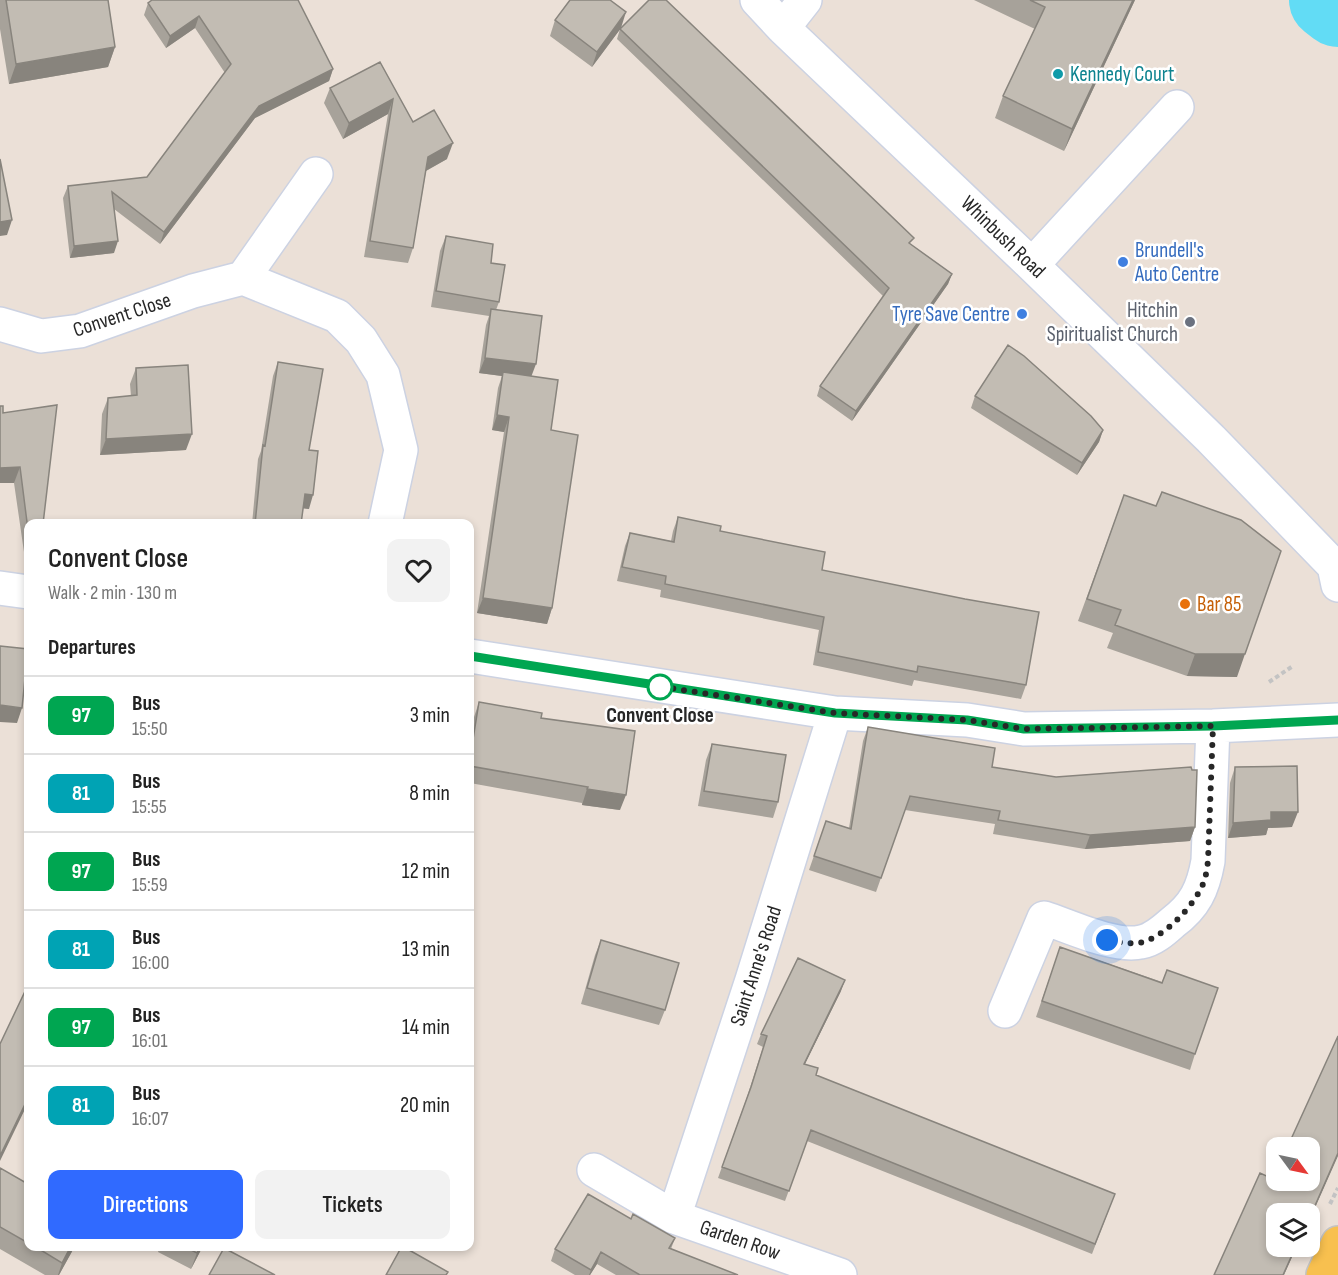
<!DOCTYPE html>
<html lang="en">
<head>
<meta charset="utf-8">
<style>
  body { margin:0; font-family:"Sofia Sans Condensed",sans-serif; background:#f2f2f2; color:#222; height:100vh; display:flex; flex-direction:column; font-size:22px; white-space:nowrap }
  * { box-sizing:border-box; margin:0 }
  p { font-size:20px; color:#767676 }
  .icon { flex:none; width:33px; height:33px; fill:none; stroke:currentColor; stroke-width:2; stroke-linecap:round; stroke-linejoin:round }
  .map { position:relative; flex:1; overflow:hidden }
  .sheet { position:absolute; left:24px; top:519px; width:450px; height:732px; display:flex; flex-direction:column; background:#fff; border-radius:12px; box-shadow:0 3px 9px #0003 }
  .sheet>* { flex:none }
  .badge { padding:0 12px; border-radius:9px; font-size:21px; line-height:39px }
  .needle { width:39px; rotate:123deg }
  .fabs { position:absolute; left:1266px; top:1137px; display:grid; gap:12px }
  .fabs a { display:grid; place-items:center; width:54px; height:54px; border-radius:12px; background:#fff; box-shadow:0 3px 9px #0003; font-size:30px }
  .you { position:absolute; width:30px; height:30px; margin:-15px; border:4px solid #fff; border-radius:50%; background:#1a73e8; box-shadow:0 0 0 9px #1a73e833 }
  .map>.badge { position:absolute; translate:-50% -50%; box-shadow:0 0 0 3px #fff }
  h2 { padding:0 24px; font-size:22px; line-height:54px }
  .round { display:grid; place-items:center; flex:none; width:63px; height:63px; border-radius:12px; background:#f2f2f2 }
  .overview { display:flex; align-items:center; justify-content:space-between; height:102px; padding:0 24px }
  h1 { font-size:28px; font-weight:600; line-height:45px }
  .button { display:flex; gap:12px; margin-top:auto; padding:12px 24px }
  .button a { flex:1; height:69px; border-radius:12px; background:#306aff; color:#fff; font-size:24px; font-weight:600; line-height:69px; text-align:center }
  .button a+a { background:#f2f2f2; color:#222 }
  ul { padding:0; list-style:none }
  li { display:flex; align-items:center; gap:18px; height:78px; padding:0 24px; border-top:2px solid #e0e0e0 }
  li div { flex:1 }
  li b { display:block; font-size:22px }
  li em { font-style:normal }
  li .badge { min-width:66px; font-weight:700; text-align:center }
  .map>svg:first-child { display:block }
</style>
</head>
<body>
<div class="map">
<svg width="1338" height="1275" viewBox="0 0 1338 1275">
  <rect width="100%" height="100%" fill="#ebe0d7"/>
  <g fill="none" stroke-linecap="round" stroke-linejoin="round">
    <path stroke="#62dcf5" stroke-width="80" d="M1329 0 1338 7"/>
    <defs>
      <path id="minor" d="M757 0 783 28 1032 265 1211 439 1334 566 1338 585
        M783 28 805 0
        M1032 265 1177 107
        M243 278 316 174
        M0 324 41 336 80 331 193 291 243 278 337 316 361 340 383 375 401 450 385 524
        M0 588 28 592
        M470 656 835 713 967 720 1024 729 1213 726 1338 720
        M1005 1011 1044 918C1069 926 1115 948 1141 942 1153 940 1163 931 1172 923 1195 906 1203 889 1208 861L1213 726
        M594 1170 674 1217 840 1275
        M674 1217 752 980 835 713"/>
      <path id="major" d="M1323 1275 1338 1243"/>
    </defs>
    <use href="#minor" stroke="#ccd2e2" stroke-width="36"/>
    <use href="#major" stroke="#c3c3c3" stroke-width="36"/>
    <path stroke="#c3c3c3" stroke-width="4" stroke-dasharray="4.5 3" stroke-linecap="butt" d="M1269 682 1293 666
      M1330 1204 1338 1188"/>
    <use href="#minor" stroke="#fff" stroke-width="33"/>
    <use href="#major" stroke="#f8c04f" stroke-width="33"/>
  </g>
  <path fill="#a7a29a" d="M0 0H108L115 47 108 67 9 84 0 29Z
    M298 0 333 69 329 81 255 118 160 244 114 209V253L70 258 63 198 68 186 147 177 225 73 195 28 166 48 144 15 148 3Z
    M974 0H1135L1064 151 995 118 1003 96 1035 29Z
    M555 20 621 28 592 67 550 36Z
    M620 29 911 245 952 274 948 284 852 421 817 396 820 386 883 296 617 39Z
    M380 62 413 122 447 159 426 171 413 248 408 263 364 257 388 114 343 139 324 103 330 88Z
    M446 236 491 263 499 302 496 310 531 376 551 430 552 608 547 624 477 613 504 432 492 430 498 388 502 376 479 373 486 325 489 316 431 307 440 251Z
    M278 362 309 450V509L303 508 301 524H252L258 459 261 451 273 376Z
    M136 368 186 450 100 455 102 414 108 398 131 396 130 384Z
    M975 396 1103 430 1099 442 1077 475 971 408Z
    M0 406 43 524H28V552H24L14 483H0Z
    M1124 495 1237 677 1187 676 1107 648 1113 633 1078 621Z
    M678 517 720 531 822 570 1026 685 1021 699 914 680 912 686 813 665 819 630 660 597 661 590 617 581 625 546 630 533 671 541 673 531Z
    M479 702 541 718 620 810 582 805V803L470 783V742L474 717Z
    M868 727 992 767 1195 827 1190 841 1085 849 993 834 995 824 905 810 876 892 809 870 826 821 849 828 863 741Z
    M712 744 778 802 773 818 698 806 706 760Z
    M1235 767 1292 827 1268 828 1266 835 1228 838 1230 783Z
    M601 940 665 1010 659 1025 581 1004 595 955Z
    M1060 947 1162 982 1167 970 1195 1054 1190 1070 1036 1017Z
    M841 991 805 1064 816 1075 1115 1194 1092 1254 807 1141 785 1201 718 1178 747 1097 763 1047 757 1044 761 1034Z
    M0 1168 28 1184V1246H75L59 1275H45L0 1249Z
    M631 1219 675 1238 671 1249 738 1275H616L597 1264 590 1275H575L551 1261 555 1249Z
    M160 1246H203L191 1269 158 1252Z"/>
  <path fill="#88847d" d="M1133 0H1135L1064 151 1072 129Z
    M626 12 621 28 592 67 597 52Z
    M199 16 195 28 166 48 170 36Z
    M115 47 108 67 9 84 16 64Z
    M333 69 329 81 255 118 160 244 164 232 259 106Z
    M393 99 388 114 343 139 349 123Z
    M453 143 447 159 422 173 428 157Z
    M12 220 7 235 0 236V222Z
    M118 241 114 253 70 258 74 246Z
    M952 274 948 284 852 421 856 411Z
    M485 358 536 364 530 380 503 372 502 376 479 373Z
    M497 415 509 417 504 432 492 430Z
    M1103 430 1099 442 1077 475 1082 463Z
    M192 434 186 450 100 455 106 439Z
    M20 467 14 483H0V468Z
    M305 494 313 495 309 509 300 508Z
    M28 539V552H24Z
    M483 598 552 608 547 624 477 613Z
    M1195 654H1245L1237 677 1187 676Z
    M0 705 22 708 17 723 0 722Z
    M587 789 626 795 620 810 582 805Z
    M1271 812H1298L1292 827 1268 828 1266 835 1228 838 1233 823Z
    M1195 827 1190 841 1085 849 1090 835Z
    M845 980 841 991 800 1074 804 1064Z
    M28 1098V1103L0 1161V1156Z
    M1338 1153V1156L1310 1219V1217Z
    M71 1246H75L59 1275H58L62 1263Z
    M200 1246H203L191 1269 197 1253Z
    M1296 1246H1297L1284 1275H1283Z
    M601 1252 597 1264 590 1275H589L591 1270Z"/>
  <path fill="#c2bcb3" stroke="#88847d" stroke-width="1.5" d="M6 0H108L115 47 16 64Z
    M152 0H298L333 69 259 106 164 232 112 192 118 241 74 246 68 186 147 177 231 64 199 16 170 36 148 3Z
    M570 0H610L626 12 597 52 555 20Z
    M649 0H666L914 238 909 243 952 274 856 411 820 386 889 288 620 29Z
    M1030 0H1133L1072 129 1003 96 1045 7Z
    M380 62 413 122 434 110 453 143 428 157 413 248 370 241 393 99 349 123 330 88Z
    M0 159 12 220 0 222Z
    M446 236 493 244 491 263 505 265 499 302 436 291Z
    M491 309 542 316 536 364 485 358Z
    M1008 345 1024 356 1091 416 1103 430 1082 463 975 396Z
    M278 362 323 369 309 450 318 451 313 495 305 494 301 524H255L263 445 265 446Z
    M188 365 192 434 106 439 108 398 137 395 136 368Z
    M503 372 558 380 551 430 578 435 552 608 483 598 509 417 497 415Z
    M57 405 43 524H28V530L20 467 0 468V406H3V413Z
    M1162 492 1241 520 1281 551 1245 654H1195L1115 625 1121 610 1087 599 1124 495 1156 506Z
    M678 517 721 526 720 531 825 552 822 570 965 599 1039 612 1026 685 918 666 917 672 818 652 824 617 665 584 666 576 622 567 630 533 674 542Z
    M0 646 28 649 22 708 0 705Z
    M479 702 542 713 541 718 635 731 626 795 587 789 588 787 470 766V758Z
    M868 727 995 748 992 767 1056 777 1191 767 1192 770H1197L1195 827 1090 835 998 820 1000 811 910 796 881 878 814 856 826 821 851 829Z
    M712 744 786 755 778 802 704 791Z
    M1297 766 1298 812H1271V820L1233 823 1235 767Z
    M601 940 679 963 665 1010 587 988Z
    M1060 947 1162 983 1167 970 1218 988 1195 1054 1042 1001Z
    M798 958 845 980 804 1064 818 1068 816 1075 1115 1194 1095 1244 811 1130 789 1191 722 1167 751 1087 767 1036 761 1034Z
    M28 985V1098L0 1156V1044Z
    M1338 1036V1153L1310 1217V1214H1276V1246H1296L1283 1275H1214L1260 1173 1273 1179 1276 1172V1180H1310V1148H1287Z
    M0 1168 28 1184V1243L0 1227Z
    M588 1194 631 1219 633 1214 675 1238 669 1248 738 1275H640L601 1252 591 1270 555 1249Z
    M34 1246H71L62 1263Z
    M183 1246H200L197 1253Z
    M402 1246 448 1272 446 1275H386Z
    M224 1248 275 1275H209Z"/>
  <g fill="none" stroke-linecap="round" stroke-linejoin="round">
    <defs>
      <path id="line" d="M470 656 835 713 967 720 1024 729 1213 726 1338 720"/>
    </defs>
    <use href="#line" stroke="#fff" stroke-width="14"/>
    <use href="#line" stroke="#00a651" stroke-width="9"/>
    <path stroke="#272727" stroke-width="6" stroke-dasharray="0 10.8" d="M660 687 656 686 835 713 967 720 1024 729 1213 726 1208 861C1207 869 1206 877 1203 884 1194 906 1163 939 1139 943 1128 944 1118 942 1107 940"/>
  </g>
  <circle fill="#0f9aa8" stroke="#fff" stroke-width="2" cx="1058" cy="74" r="6"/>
  <g fill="#3f7fe0" stroke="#fff" stroke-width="2">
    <circle cx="1123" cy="262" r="6"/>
    <circle cx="1022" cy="314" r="6"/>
  </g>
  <circle fill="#6b7280" stroke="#fff" stroke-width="2" cx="1190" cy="322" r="6"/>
  <circle fill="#e8710a" stroke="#fff" stroke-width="2" cx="1185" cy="604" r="6"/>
  <circle fill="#fff" stroke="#00a651" stroke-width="3" cx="660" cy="687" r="12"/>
  <g text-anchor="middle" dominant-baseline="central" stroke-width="5" stroke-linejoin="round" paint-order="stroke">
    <g font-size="21" fill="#0d838f" stroke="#fff" text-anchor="start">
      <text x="1070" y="74">Kennedy Court</text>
    </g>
    <g font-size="21" fill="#272727" stroke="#fff">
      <text transform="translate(1003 237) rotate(44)">Whinbush Road</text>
      <text transform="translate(122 315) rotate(-18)">Convent Close</text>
      <text transform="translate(756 966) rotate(-72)">Saint Anne's Road</text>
      <text transform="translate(740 1240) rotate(19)">Garden Row</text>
    </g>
    <g font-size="21" fill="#366cbe" stroke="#fff" text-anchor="start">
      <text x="1135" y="250">Brundell's<tspan x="1135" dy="24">Auto Centre</tspan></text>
      <text x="1010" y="314" text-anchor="end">Tyre Save Centre</text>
    </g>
    <g font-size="21" fill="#5b616d" stroke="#fff" text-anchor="end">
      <text x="1178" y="310">Hitchin<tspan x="1178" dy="24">Spiritualist Church</tspan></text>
    </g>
    <g font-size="21" fill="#c56008" stroke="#fff" text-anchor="start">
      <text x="1197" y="604">Bar 85</text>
    </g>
    <g font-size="21" font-weight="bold" fill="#272727" stroke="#fff">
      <text x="660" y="715">Convent Close</text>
    </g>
  </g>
</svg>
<div class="fabs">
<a><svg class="needle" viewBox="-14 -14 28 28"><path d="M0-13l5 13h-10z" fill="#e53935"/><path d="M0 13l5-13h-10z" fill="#767676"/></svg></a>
<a><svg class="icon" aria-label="layers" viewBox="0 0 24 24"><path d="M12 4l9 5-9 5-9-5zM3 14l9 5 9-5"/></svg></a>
</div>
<div class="you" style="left:1107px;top:940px"></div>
<section class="sheet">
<div class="overview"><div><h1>Convent Close</h1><p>Walk · 2 min · 130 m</p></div><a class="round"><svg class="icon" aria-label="heart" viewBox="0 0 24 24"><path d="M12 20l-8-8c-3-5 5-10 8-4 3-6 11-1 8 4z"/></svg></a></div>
<h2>Departures</h2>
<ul>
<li><span class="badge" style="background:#00a651;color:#fff">97</span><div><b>Bus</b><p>15:50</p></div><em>3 min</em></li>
<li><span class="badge" style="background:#00a3b4;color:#fff">81</span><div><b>Bus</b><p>15:55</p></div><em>8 min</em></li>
<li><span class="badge" style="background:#00a651;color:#fff">97</span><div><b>Bus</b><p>15:59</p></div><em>12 min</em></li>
<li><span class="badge" style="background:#00a3b4;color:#fff">81</span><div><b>Bus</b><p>16:00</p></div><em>13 min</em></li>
<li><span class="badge" style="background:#00a651;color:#fff">97</span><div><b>Bus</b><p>16:01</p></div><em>14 min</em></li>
<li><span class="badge" style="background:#00a3b4;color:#fff">81</span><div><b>Bus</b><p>16:07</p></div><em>20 min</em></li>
</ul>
<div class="button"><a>Directions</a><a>Tickets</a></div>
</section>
</div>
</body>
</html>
